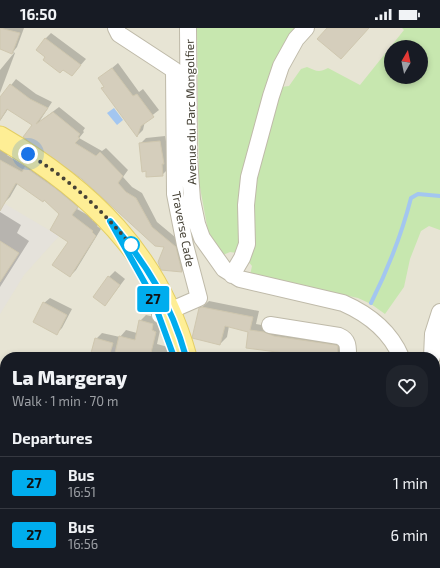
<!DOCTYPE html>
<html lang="en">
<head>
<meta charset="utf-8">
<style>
  body { margin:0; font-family:"Exo 2",sans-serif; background:#20242c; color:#f1f3f6; height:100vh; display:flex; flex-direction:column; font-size:15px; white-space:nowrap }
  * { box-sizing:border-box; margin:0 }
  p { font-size:13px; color:#9ea1a6 }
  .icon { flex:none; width:22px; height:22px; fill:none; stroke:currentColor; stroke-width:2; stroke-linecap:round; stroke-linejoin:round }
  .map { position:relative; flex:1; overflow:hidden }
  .panel { position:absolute; left:0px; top:324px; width:440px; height:216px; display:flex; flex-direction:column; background:#171b24; border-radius:16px 16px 0 0; box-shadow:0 2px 6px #0003 }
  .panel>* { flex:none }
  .badge { padding:0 8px; border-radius:3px; font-size:14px; line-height:26px }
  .needle { width:26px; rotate:9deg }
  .buttons { position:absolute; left:384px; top:12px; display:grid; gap:8px }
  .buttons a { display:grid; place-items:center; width:44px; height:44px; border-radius:50%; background:#171b24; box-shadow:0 2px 6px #0003; font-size:20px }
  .you { position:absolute; width:20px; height:20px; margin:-10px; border:3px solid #fff; border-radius:50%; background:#1a73e8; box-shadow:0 0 0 6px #1a73e833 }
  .map>.badge { position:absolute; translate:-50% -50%; box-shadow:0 0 0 2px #fff }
  h2 { padding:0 12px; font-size:15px; line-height:36px }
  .round { display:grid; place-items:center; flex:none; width:42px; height:42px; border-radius:16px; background:#20242c }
  .head { display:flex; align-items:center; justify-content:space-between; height:68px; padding:0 12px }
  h1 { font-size:19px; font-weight:800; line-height:30px }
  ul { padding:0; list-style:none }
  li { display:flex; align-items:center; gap:12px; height:52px; padding:0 12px; border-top:1px solid #363941 }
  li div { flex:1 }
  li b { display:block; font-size:15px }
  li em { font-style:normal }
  li .badge { min-width:44px; font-weight:700; text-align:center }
  .status { display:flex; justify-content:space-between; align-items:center; height:28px; padding:0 20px; background:#171b24; direction:ltr }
  .status svg { height:11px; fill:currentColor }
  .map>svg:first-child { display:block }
</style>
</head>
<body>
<div class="status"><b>16:50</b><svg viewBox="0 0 49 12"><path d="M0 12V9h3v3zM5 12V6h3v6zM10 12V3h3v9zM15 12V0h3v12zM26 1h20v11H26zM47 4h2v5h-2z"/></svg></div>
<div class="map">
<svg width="440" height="540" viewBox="0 0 440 540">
  <rect width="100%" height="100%" fill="#f3f1e6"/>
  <path fill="#e7e4d4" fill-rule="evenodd" d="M0 0H440V540H0ZM391 19H421V49H391ZM5 329H435V535H5Z"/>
  <path fill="#e5e2db" d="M0 173 59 208 24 247 0 286Z
    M94 314 152 329H90Z
    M0 343 5 351V420L0 428Z"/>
  <path fill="#ece8d0" d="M0 465H3L4 485 0 508Z
    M92 535H332L331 540H91Z"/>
  <path fill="#c7e7af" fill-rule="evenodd" d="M197 0H300L293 8 237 225 230 224 223 227 208 203 199 154Z
    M402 0H440V202L429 198 421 203 410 231 404 259 385 286 371 276 358 270 250 247 252 238 247 232 252 161 281 59 289 58 301 41 307 39C316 43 319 45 328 40L360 57 404 2ZM391 19H421V49H391Z"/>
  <path fill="#a3c6f0" d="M114 80 123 92 117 97 107 85Z"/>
  <path fill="#0003" d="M0 0H24L17 19 13 24 15 25 0 65V42L14 25 2 21 0 14Z
    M51 5 86 31 72 47 47 28 45 11Z
    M118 35 139 64 143 61 159 82 145 93 143 102 137 108 103 60 105 58 99 51Z
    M16 51 36 66 52 74 39 94 59 79 85 100 83 103 84 104 79 110 102 123 106 120 128 142 123 149 132 159 142 165 157 194 181 214 187 238 182 243 162 241 165 218 33 96 8 81 0 93V71Z
    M165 108 169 129 168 141 162 147 140 116 146 110Z
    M0 114 11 120 7 127 83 173 77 181 93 190 92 192 99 196 97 198 101 201 76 242 70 248 69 214 61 186 44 171 18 155 10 169 4 175 0 172Z
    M0 184 21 197 17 205 29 213 0 259Z
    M115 243 125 251 105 277 109 249Z
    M50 270 72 281 62 300 57 305 44 275Z
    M209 273 259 283 256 296 344 312 342 324 337 329H323L249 303 229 298 227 309 220 316 200 281Z
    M146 287 159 290 157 296 161 298 157 316 168 319 169 329H91L96 311 102 305 120 309 126 302 137 305 140 293Z
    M37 535H76L75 540H36Z
    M103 535H136L135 540H102Z
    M231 535H302L301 540H230Z
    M209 536 230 540H206Z"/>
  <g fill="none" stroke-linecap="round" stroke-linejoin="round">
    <path stroke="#a3c6f0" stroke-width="4" d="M371 275C389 239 401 209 411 170L418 166 440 168"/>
  </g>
  <path fill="#d5cebc" stroke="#cfc7af" d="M0 0 20 5 12 26 0 21Z
    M327 0H369L341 31 317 11Z
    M45 10 81 37 72 48 63 42 60 45 43 32 45 29 36 22Z
    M112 40 133 68 137 66 154 89 141 98 137 109 101 60 104 59 98 50Z
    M10 56 30 71 48 80 36 96 53 84 80 106 78 109 80 110 75 115 96 128 100 124 123 148 118 155 126 164 136 170 152 199 176 219 182 244 161 242 158 234 164 219 155 218 82 151 23 109 32 97 7 81 0 92V69Z
    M160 113 164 136H162L163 148 146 149V143L142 144 139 115Z
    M0 132 22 144 25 139 55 160 78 179 72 187 93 203 92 204 96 208 70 249 52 237 68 214 50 202 59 186 44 172 43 174 16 155 0 183Z
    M0 213 19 225 0 254Z
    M108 248 120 257 105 278 93 269Z
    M43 274 67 287 57 307 33 294Z
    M202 279 253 289 250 302 264 304 274 308 336 317 338 318 337 329H315L246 320 248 304 225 298 220 317 192 310 199 280Z
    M139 292 153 296 152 302 156 304 150 329H130L115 325 119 308 135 312Z
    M95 310 113 315 109 329 91 325Z"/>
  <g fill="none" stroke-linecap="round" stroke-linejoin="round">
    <defs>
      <path id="minor" d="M116 0 119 6 174 42 175 166 185 217 199 270 160 287
        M188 0 189 130 192 172 197 196 202 210 224 241 240 251 343 275C368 286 390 303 401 329
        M232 247 242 230 247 216 246 177 249 149 271 68 281 38 296 11 306 0
        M270 297 339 308C349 312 348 320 348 329
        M432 329 433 306 440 284
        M0 374 5 377
        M435 391 440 406
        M435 484H440
        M18 540 19 535
        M357 540 359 535
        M374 540 377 535"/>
      <path id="major" d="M0 109C89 161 158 227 186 329
        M435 529 440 532
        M413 535 423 540"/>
    </defs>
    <use href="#minor" stroke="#bfbaa9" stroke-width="18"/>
    <use href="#major" stroke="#e3ce64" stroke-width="23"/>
    <use href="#minor" stroke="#fff" stroke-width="16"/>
    <use href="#major" stroke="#feee95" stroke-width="21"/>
  </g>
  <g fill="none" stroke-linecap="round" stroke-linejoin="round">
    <defs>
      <path id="line" d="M174 329 151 266 110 193C146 235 171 275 186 329"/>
    </defs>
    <use href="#line" stroke="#fff" stroke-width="9"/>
    <use href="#line" stroke="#00adee" stroke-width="6"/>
    <path stroke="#464236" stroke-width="4" stroke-dasharray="0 7.2" d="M28 126C68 150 101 181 131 217"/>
  </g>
  <circle fill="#fff" stroke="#00adee" stroke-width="2" cx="131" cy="217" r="8"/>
  <g text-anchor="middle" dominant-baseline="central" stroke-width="3" stroke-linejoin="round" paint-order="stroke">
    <g font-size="12" fill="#464236" stroke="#fff">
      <text transform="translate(190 84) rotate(-91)">Avenue du Parc Mongolfier</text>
      <text transform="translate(184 201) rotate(79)">Traverse Cade</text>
    </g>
  </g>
</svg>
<div class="buttons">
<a><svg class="needle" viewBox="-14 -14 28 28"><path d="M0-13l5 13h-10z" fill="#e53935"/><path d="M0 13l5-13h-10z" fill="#9ea1a6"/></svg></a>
</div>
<div class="you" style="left:28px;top:126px"></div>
<b class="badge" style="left:153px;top:271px;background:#00adee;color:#111">27</b>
<section class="panel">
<div class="head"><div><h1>La Margeray</h1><p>Walk · 1 min · 70 m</p></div><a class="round"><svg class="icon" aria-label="heart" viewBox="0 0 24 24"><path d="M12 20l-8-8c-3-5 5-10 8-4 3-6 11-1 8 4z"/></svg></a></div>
<h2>Departures</h2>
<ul>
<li><span class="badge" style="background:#00adee;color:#111">27</span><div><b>Bus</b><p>16:51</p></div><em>1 min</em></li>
<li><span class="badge" style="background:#00adee;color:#111">27</span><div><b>Bus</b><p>16:56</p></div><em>6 min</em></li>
</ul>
</section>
</div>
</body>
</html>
